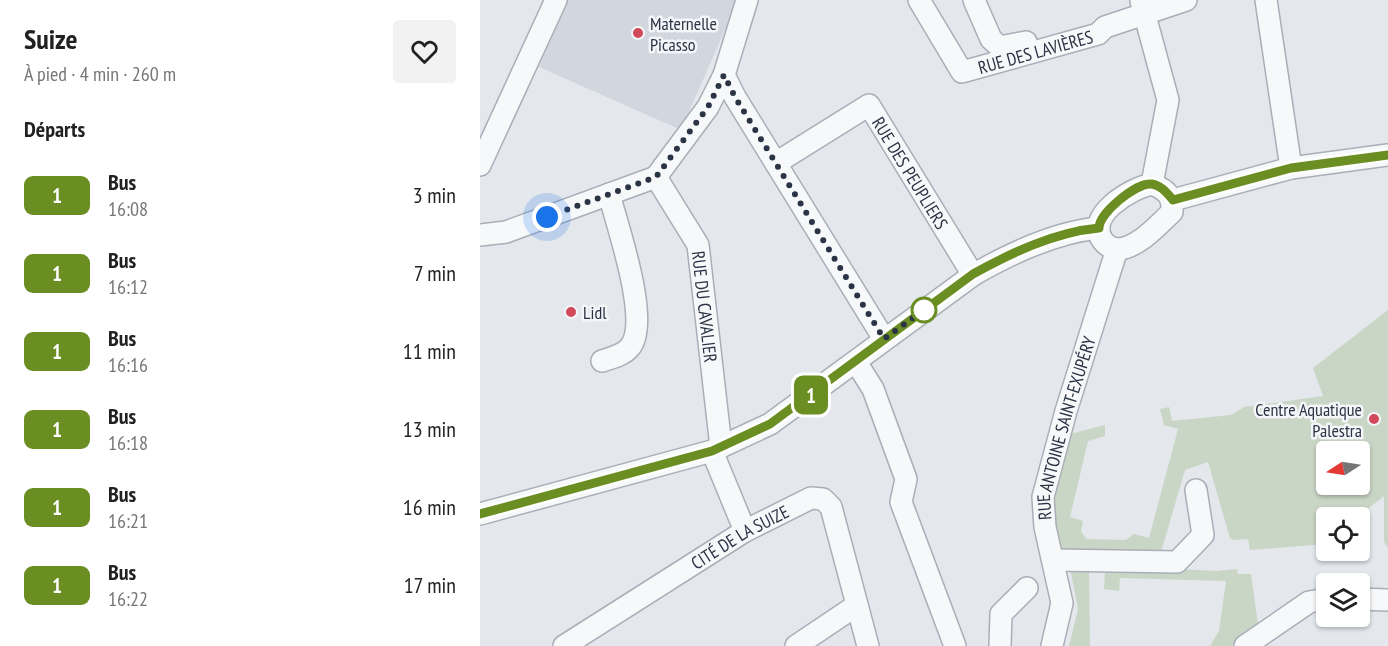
<!DOCTYPE html>
<html lang="fr">
<head>
<meta charset="utf-8">
<style>
  body { margin:0; font-family:"PT Sans Narrow",sans-serif; background:#f2f2f2; color:#222; height:100vh; display:flex; flex-direction:column; font-size:22px; white-space:nowrap }
  * { box-sizing:border-box; margin:0 }
  p { font-size:20px; color:#767676 }
  .icon { flex:none; width:33px; height:33px; fill:none; stroke:currentColor; stroke-width:2; stroke-linecap:round; stroke-linejoin:round }
  .map { position:relative; flex:1; overflow:hidden }
  .side { display:flex; flex-direction:column; background:#fff; width:480px }
  .side>* { flex:none }
  .badge { padding:0 12px; border-radius:9px; font-size:21px; line-height:39px }
  .needle { width:39px; rotate:258deg }
  .fabs { position:absolute; left:836px; top:441px; display:grid; gap:12px }
  .fabs a { display:grid; place-items:center; width:54px; height:54px; border-radius:6px; background:#fff; box-shadow:0 2px 4px #0004; font-size:30px }
  .you { position:absolute; width:30px; height:30px; margin:-15px; border:4px solid #fff; border-radius:50%; background:#1a73e8; box-shadow:0 0 0 9px #1a73e833 }
  .map>.badge { position:absolute; translate:-50% -50%; box-shadow:0 0 0 3px #fff }
  h2 { padding:0 24px; font-size:22px; line-height:54px }
  .round { display:grid; place-items:center; flex:none; width:63px; height:63px; border-radius:6px; background:#f2f2f2 }
  .overview { display:flex; align-items:center; justify-content:space-between; height:102px; padding:0 24px }
  h1 { font-size:28px; font-weight:800; line-height:45px }
  ul { padding:0; list-style:none }
  li { display:flex; align-items:center; gap:18px; height:78px; padding:0 24px }
  li div { flex:1 }
  li b { display:block; font-size:22px }
  li em { font-style:normal }
  li .badge { min-width:66px; font-weight:700; text-align:center }
  main { display:flex; flex:1; min-height:0 }
  .map>svg:first-child { display:block }
</style>
</head>
<body>
<main>
<section class="side">
<div class="overview"><div><h1>Suize</h1><p>À pied · 4 min · 260 m</p></div><a class="round"><svg class="icon" aria-label="heart" viewBox="0 0 24 24"><path d="M12 20l-8-8c-3-5 5-10 8-4 3-6 11-1 8 4z"/></svg></a></div>
<h2>Départs</h2>
<ul>
<li><span class="badge" style="background:#6b8e23;color:#fff">1</span><div><b>Bus</b><p>16:08</p></div><em>3 min</em></li>
<li><span class="badge" style="background:#6b8e23;color:#fff">1</span><div><b>Bus</b><p>16:12</p></div><em>7 min</em></li>
<li><span class="badge" style="background:#6b8e23;color:#fff">1</span><div><b>Bus</b><p>16:16</p></div><em>11 min</em></li>
<li><span class="badge" style="background:#6b8e23;color:#fff">1</span><div><b>Bus</b><p>16:18</p></div><em>13 min</em></li>
<li><span class="badge" style="background:#6b8e23;color:#fff">1</span><div><b>Bus</b><p>16:21</p></div><em>16 min</em></li>
<li><span class="badge" style="background:#6b8e23;color:#fff">1</span><div><b>Bus</b><p>16:22</p></div><em>17 min</em></li>
</ul>
</section>
<div class="map">
<svg width="908" height="646" viewBox="0 0 908 646">
  <rect width="100%" height="100%" fill="#e4e7ec"/>
  <path fill="#d2d6de" d="M88 0H258L201 130 59 67Z"/>
  <path fill="#c9d6c5" fill-rule="evenodd" d="M908 310V548L904 542V496L879 516V526V518H846V544L770 550 768 539 754 540 750 538 728 462 705 470 681 552 579 550 569 505 586 435 625 425V436L608 441 590 517 603 521 601 531 606 539 646 540 654 534 669 538 698 429 684 425 680 409 689 407 692 421 751 415 764 407 843 396 833 368ZM846 452H879V484H846Z
    M638 566 737 571 757 569 758 574H771L778 624 752 646H730L739 631 746 581 640 578 639 591 624 589 625 571Z
    M590 568H604L609 572 610 646H589L598 609Z"/>
  <g fill="none" stroke-linecap="round" stroke-linejoin="round">
    <defs>
      <g id="minor">
        <path id="s1" d="M439 0 482 72 618 34 625 27 706 0"/>
        <path d="M494 0 511 39 520 47 546 42"/>
        <path d="M786 0 811 168"/>
        <path d="M661 1 688 100 672 184"/>
        <path d="M244 75 255 97 404 339"/>
        <path id="s2" d="M296 163 389 105 493 275"/>
        <path d="M0 165 76 0"/>
        <path id="s3" d="M176 177 218 245 241 447"/>
        <path d="M176 177 228 107 244 75 267 0"/>
        <path d="M672 184C687 190 693 196 692 212 678 225 659 247 639 249 633 249 627 246 623 241 604 216 651 188 672 184Z"/>
        <path d="M693 200 811 168 908 155"/>
        <path d="M0 235 26 232 176 177"/>
        <path d="M122 361C131 358 144 355 150 347 171 322 137 225 129 194"/>
        <path d="M376 362 393 389 426 479 421 502 475 646"/>
        <path d="M232 451 265 531"/>
        <path d="M0 514 232 451 290 424 493 275C531 253 575 232 619 228"/>
        <path d="M574 560 697 562 723 535 716 490"/>
        <path d="M879 599 908 600"/>
        <path id="s4" d="M84 646 265 531 331 498 343 499 351 507 388 646"/>
        <path d="M316 646 377 605"/>
        <path d="M520 646 521 614 547 588"/>
        <path id="s5" d="M572 646 582 603 565 527 563 497 586 411 637 249"/>
        <path d="M765 646 829 602 846 599"/>
      </g>
    </defs>
    <use href="#minor" stroke="#a9aeb7" stroke-width="24"/>
    <use href="#minor" stroke="#f7f8fa" stroke-width="21"/>
  </g>
  <g fill="none" stroke-linecap="round" stroke-linejoin="round">
    <defs>
      <path id="line" d="M0 514 232 451 290 424 493 274C531 253 575 232 619 228 619 213 655 184 670 184 680 184 687 193 693 200L811 168 908 155"/>
    </defs>
    <use href="#line" stroke="#fff" stroke-width="14"/>
    <use href="#line" stroke="#6b8e23" stroke-width="9"/>
    <path stroke="#2b3445" stroke-width="6" stroke-dasharray="0 10.8" d="M67 217 176 177 228 107 244 75 255 97 404 339 448 307 444 310"/>
  </g>
  <g fill="#d1495b" stroke="#f4f6f9" stroke-width="2">
    <circle cx="158" cy="33" r="6"/>
    <circle cx="91" cy="312" r="6"/>
    <circle cx="894" cy="419" r="6"/>
  </g>
  <circle fill="#fff" stroke="#6b8e23" stroke-width="3" cx="444" cy="310" r="12"/>
  <g text-anchor="middle" dominant-baseline="central" stroke-width="5" stroke-linejoin="round" paint-order="stroke">
    <g font-size="18" fill="#2b3445" stroke="#f4f6f9" text-anchor="start">
      <text x="170" y="23">Maternelle<tspan x="170" dy="21">Picasso</tspan></text>
      <text x="103" y="312">Lidl</text>
      <text x="882" y="409" text-anchor="end">Centre Aquatique<tspan x="882" dy="21">Palestra</tspan></text>
    </g>
    <g font-size="18" fill="#2b3445" stroke="#f4f6f9">
      <text stroke="none"><textPath href="#s1" startOffset="160">RUE DES LAVIÈRES</textPath></text>
      <text stroke="none"><textPath href="#s2" startOffset="189">RUE DES PEUPLIERS</textPath></text>
      <text stroke="none"><textPath href="#s3" startOffset="142">RUE DU CAVALIER</textPath></text>
      <text stroke="none"><textPath href="#s5" startOffset="224">RUE ANTOINE SAINT-EXUPÉRY</textPath></text>
      <text stroke="none"><textPath href="#s4" startOffset="207">CITÉ DE LA SUIZE</textPath></text>
    </g>
  </g>
</svg>
<div class="fabs">
<a><svg class="needle" viewBox="-14 -14 28 28"><path d="M0-13l5 13h-10z" fill="#e53935"/><path d="M0 13l5-13h-10z" fill="#767676"/></svg></a>
<a><svg class="icon" aria-label="locate" viewBox="0 0 24 24"><circle cx="12" cy="12" r="6"/><path d="M12 2v4M12 18v4M2 12h4M18 12h4"/></svg></a>
<a><svg class="icon" aria-label="layers" viewBox="0 0 24 24"><path d="M12 4l9 5-9 5-9-5zM3 14l9 5 9-5"/></svg></a>
</div>
<div class="you" style="left:67px;top:217px"></div>
<b class="badge" style="left:331px;top:395px;background:#6b8e23;color:#fff">1</b>
</div>
</main>
</body>
</html>
